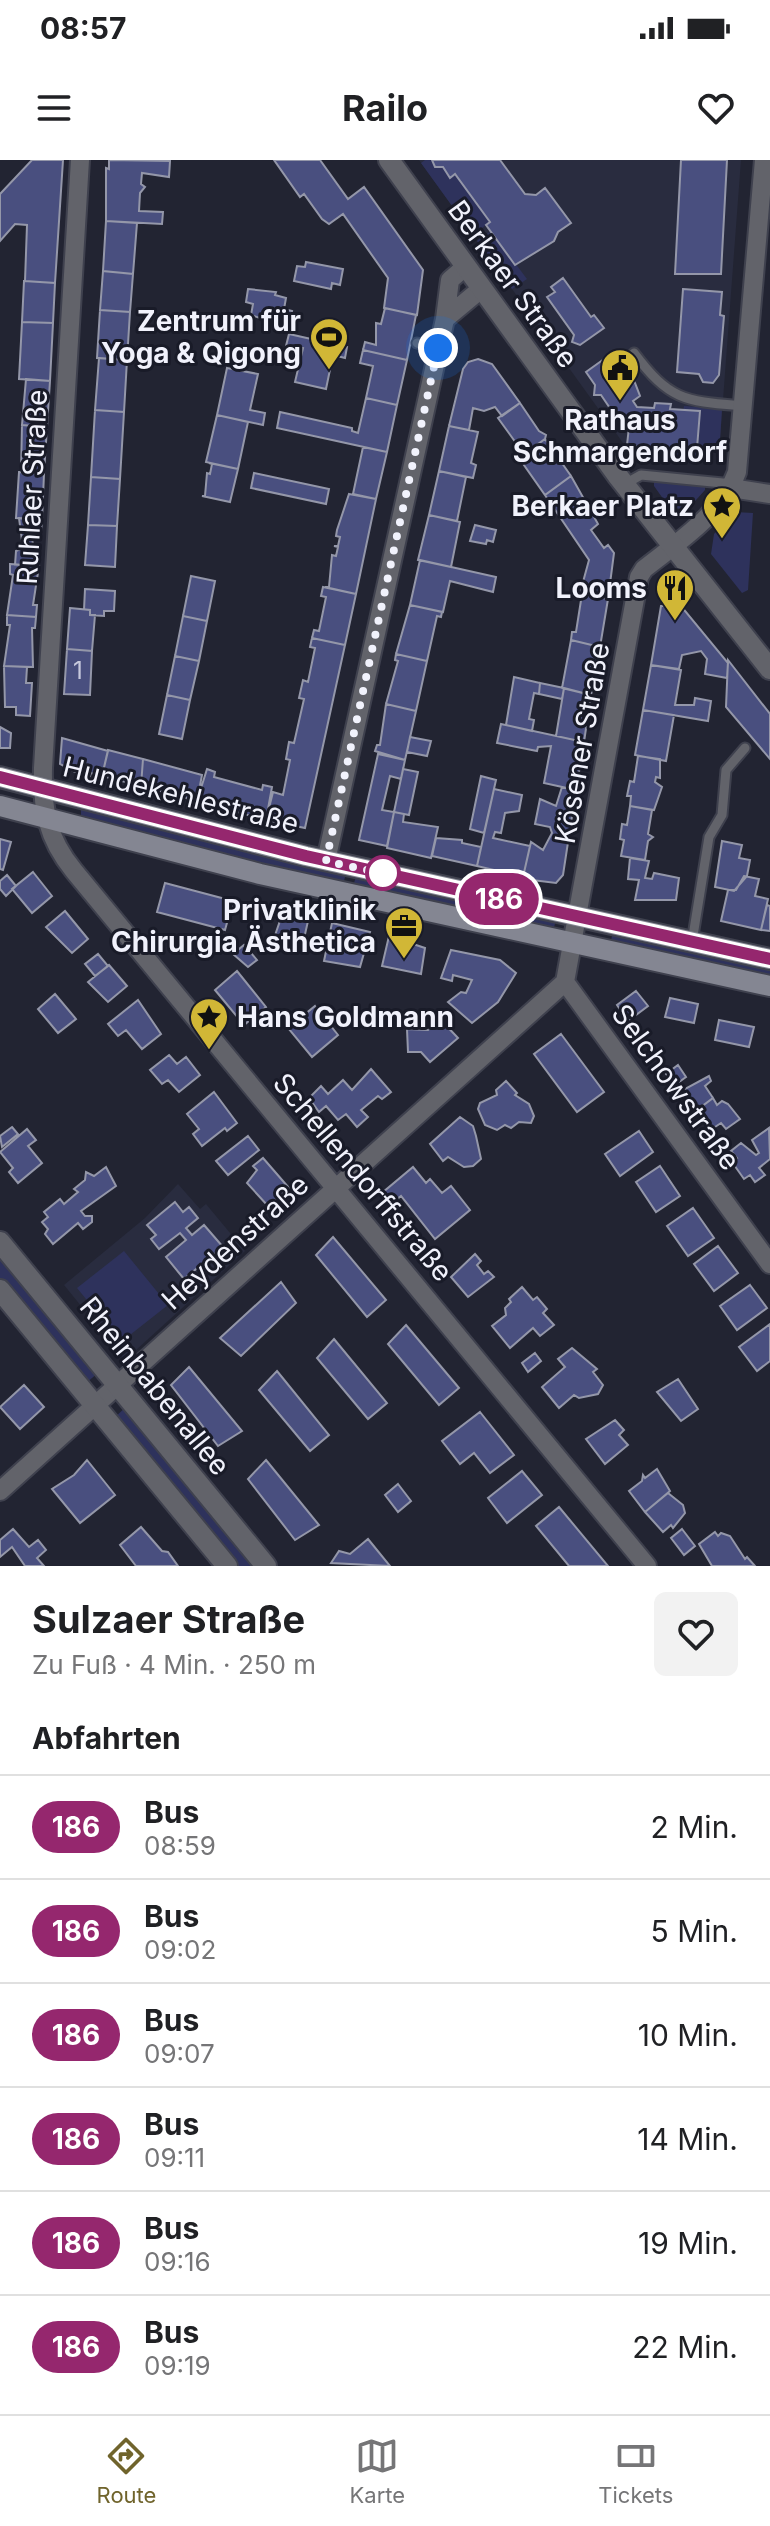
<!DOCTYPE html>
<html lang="de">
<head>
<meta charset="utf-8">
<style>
  body { margin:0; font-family:Inter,sans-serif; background:#f2f2f2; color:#202124; height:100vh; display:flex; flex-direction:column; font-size:30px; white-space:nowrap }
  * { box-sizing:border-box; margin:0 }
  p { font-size:26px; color:#757577 }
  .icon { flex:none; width:44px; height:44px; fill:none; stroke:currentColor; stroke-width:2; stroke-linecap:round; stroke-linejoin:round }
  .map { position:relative; height:1406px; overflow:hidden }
  .drawer { display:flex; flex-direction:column; background:#fff; flex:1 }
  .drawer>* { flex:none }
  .badge { padding:0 16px; border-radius:26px; font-size:28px; line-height:52px }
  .you { position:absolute; width:40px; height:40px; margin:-20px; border:6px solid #fff; border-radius:50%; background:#1a73e8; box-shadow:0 0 0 12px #1a73e833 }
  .map>.badge { position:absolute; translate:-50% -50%; box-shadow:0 0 0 4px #fff }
  h2 { padding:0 32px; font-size:30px; line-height:72px }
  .round { display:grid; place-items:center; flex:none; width:84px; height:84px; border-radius:12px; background:#f2f2f2 }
  .headline { display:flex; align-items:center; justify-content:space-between; height:136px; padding:0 32px }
  h1 { font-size:38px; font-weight:700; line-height:60px }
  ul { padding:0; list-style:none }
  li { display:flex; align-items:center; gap:24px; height:104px; padding:0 32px; border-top:2px solid #e0e0e0 }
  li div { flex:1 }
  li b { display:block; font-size:30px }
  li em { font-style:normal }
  li .badge { min-width:88px; font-weight:700; text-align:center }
  .status { display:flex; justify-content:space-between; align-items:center; height:56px; padding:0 40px; background:#fff; direction:ltr }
  .status svg { height:22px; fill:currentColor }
  header { display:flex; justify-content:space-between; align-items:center; height:104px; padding:0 32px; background:#fff; font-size:36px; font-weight:700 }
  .menu { display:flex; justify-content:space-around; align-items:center; height:112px; border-top:2px solid #e0e0e0; background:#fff; font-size:22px; color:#757577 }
  .menu a { display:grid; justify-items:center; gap:4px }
  .menu .active { color:#70642c }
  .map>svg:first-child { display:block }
</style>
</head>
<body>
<div class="status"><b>08:57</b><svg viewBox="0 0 49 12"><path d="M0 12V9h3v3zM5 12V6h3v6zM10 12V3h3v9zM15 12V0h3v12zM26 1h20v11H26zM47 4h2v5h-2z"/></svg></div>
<header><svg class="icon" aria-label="menu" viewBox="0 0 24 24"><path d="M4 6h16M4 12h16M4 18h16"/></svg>Railo<svg class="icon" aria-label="heart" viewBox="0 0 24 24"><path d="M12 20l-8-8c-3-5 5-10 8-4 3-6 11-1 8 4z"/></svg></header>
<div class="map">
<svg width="770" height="1406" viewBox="0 0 770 1406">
  <rect width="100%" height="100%" fill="#222432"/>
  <path fill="#292c3f" d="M419 0H741L720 280 707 300 631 294Z
    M178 1024 200 1049 206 1044 245 1091 125 1200 64 1125 145 1058Z"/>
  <path fill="#2e325c" d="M425 0H432L435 7H443L450 18 455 14 490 62 473 75 421 3Z
    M491 71 527 119 512 129 477 81Z
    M684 246 722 249 720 280 707 300 675 298Z
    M654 319 705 324V330L687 350 669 347 654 326Z
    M735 352 753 353 748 430 742 433 711 394 714 374Z
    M81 647 346 713 343 725 81 660Z
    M356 716 556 760 553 771 353 727Z
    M613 772 770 807V819L610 784Z
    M0 1091 99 1212 85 1224 0 1120Z
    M124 1091 168 1145 121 1182 77 1128Z
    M127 1246 258 1406H235L114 1258Z"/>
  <path fill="#494f7f" stroke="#9497a9" stroke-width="2" d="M32 0H63L55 123 25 121 27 65 15 64 0 81V34Z
    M109 0 170 1 169 17 142 13 141 24 145 27 140 33 139 51 163 52 162 64 106 61V8L109 9Z
    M274 0H320L348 39 364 27 423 110 417 155 384 148 388 118 343 54 329 64 322 59 304 34 300 37Z
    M432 0H500L525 34 536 35 545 28 571 63 558 72 554 81 515 105 486 65 490 62 455 14 450 18 443 7H435Z
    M681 0H727L721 114H675Z
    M106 61 137 63 133 114 103 111Z
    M306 102 343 109 340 125 332 123 331 129 294 121 297 106 305 107Z
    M103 111 133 114 130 152 100 150Z
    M563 118 591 157 594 155 604 168 580 185 572 182 574 175 547 137 555 132 551 127Z
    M24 121 55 123 53 163 22 162Z
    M248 129 276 132 275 135 286 138 284 149 292 151 289 163 278 161 277 164 251 155 253 144 246 142Z
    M683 129 722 132 720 155 724 156 719 215 713 223 703 222 699 214 677 212Z
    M385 148 416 155 407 200 363 190 365 182 376 185V163L381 164Z
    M100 150 130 152 127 200 97 198Z
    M22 162 53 163 50 221 19 219Z
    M289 174 347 187 345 198 333 195 326 229 295 222 303 188 286 186Z
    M363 190 407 200 397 245 366 238 373 206 360 203Z
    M611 194 616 200 620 199 635 223 640 236 633 241 637 247 654 248 655 243 671 244 670 249 700 251 697 288 676 286V290L666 291 627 285 629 267 616 257 601 235H594L595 225 586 212Z
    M99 198 127 200 124 252 95 250Z
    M478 199 492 204 520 243 502 256 495 247 484 251 473 248 469 270 449 266 463 209 468 202Z
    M227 208 258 214 250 250 265 253 263 265 217 255Z
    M26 219 50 221 47 267 22 265Z
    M366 238 397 245 387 292 277 268 280 252 352 268V271L358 273Z
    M520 243 539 271 546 275 545 279 524 294 498 258Z
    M95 250 124 252 120 319 91 317Z
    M217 255 248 262 238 309 206 302Z
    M22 265 47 267 44 314 21 312Z
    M449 266 478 272 471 303 476 305 473 318 439 311Z
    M545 279 571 316 545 335 519 298Z
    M363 287 387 292 376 339 353 334Z
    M209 303 238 309 230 342 202 336H205L207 313 210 314 212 304Z
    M439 311 466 317 457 361 429 355Z
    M19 312 44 314 42 360 16 358Z
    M254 313 329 329 326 344 251 328Z
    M571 316 598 364 591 370 604 388 608 385 614 393 608 439 580 433 589 400 545 335Z
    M91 317 120 319 117 366 88 365Z
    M349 334 376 339 356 434 325 427H329L332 395 336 396 338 387 334 386H338L340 377 336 376 337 370Z
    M429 355 460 362 451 407 418 400Z
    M19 358 42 360 41 372 32 376 35 406 15 405 16 391 23 388Z
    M88 365 117 366 115 407 85 405Z
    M475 365 496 370 493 382 487 380 486 384 470 381Z
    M420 400 496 417 493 432 450 421 443 452 410 445Z
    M10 404 39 406 33 445H37L36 457 7 455 13 415 10 414Z
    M191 416 215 421 207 461 183 456Z
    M323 427 356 434 345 485 312 478 314 470 319 471 326 437 321 436Z
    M85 429 115 431 114 451H104V456L90 455V450H84Z
    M582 434 608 439 600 487 571 480 572 472H576Z
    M410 445 442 452 441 457 437 456 427 501 396 494Z
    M661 446H681L728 503 727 518 705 514 707 499 701 491 682 495 679 509 651 505Z
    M70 448 90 450V455H95L92 491 67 489Z
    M7 455 36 457 35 468H32L33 507 4 506 10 465H7Z
    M183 456 207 461 199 501 175 496Z
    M312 478 345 485 305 668 266 660 273 632 283 635 290 600 286 599 289 582 294 583 304 539 299 538 303 520 308 522 315 488 310 487Z
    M571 480 600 487 591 535 562 528Z
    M67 489 92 491 90 535 64 534Z
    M396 494 427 501 416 551 386 544 398 501 395 500Z
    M175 496 199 501 190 540 167 535Z
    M728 500 770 554V599L726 547Z
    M651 505 681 510 675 545H694L695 538 711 541 708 561 643 550Z
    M4 506 27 507 26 523H32L30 556 16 555V547H5Z
    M514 517 540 523 539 534 534 533 529 559 534 560 532 571 506 565Z
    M540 523 564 528 562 539 539 534Z
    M564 528 591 535 584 582 556 576Z
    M167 535 190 540 182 579 159 574Z
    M386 544 416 551 405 600 375 591 377 585H380Z
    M643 550 674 555 666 601 635 595Z
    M501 564 584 582 576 630 544 623 551 586 538 587 537 591 497 583Z
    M0 567 11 573 10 588H0Z
    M410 577 431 581 427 596 407 592Z
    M62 578 108 591 102 616 91 613 90 616 76 609 75 612 60 604Z
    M108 590 143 599 141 626 102 616Z
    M378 594 405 600 401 619 390 616 382 650 394 652 387 686 359 680Z
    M638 596 660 599V618L656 617 655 622 662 627 654 650 630 646 631 636H627L630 621 634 622Z
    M143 599 202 615 197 641 141 626Z
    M207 609 215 612 214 617 262 630 263 625 272 627 266 660 197 641Z
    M403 609 418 612 409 655 394 652Z
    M481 616 496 620 484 673 470 669Z
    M562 627 576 630 563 715 556 723 532 720 523 717 531 682 543 690 552 673 550 667 535 664 540 639 556 646Z
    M494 629 522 635 519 651 505 653 501 673 495 672 493 678 530 686 523 717 477 706Z
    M630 646 652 650 648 674 653 677 648 681 645 700 621 696 624 680 620 679 622 664 627 665Z
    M394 652 404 654 403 662 438 667 431 698 387 688Z
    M436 678 462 680V683L481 687 477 706 432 696Z
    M0 679 11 682 3 710 0 709Z
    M722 681 742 685 739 698 750 700 747 716 734 731 715 727Z
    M630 698 649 701 645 718 652 719 654 713 679 718 676 740H635L639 720 628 719Z
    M33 712 52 736 32 753 12 729Z
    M7 715 16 726 6 736 0 729V721Z
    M744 716 759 719 755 736 768 739 761 770 721 761 728 730H736Z
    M165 723 233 741 225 770 157 752Z
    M767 745 770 746V771L761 770Z
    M65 751 88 779 72 793 46 767Z
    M282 755 308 761 301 792 272 784Z
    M332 763 370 772 360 807 324 801Z
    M389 776 425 788 421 814 382 806Z
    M244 785 257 800 248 807 233 794Z
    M451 790 500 800 516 813 498 842 472 863 448 842 461 832 466 833 472 820 453 815 452 821 441 818Z
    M98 794 108 806 95 816 85 804Z
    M109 805 127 826 108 842 88 822Z
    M237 811 266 847 244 865 215 830Z
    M636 831 648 846 628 861 617 845Z
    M55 834 76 859 58 873 38 849Z
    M670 838 698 844 694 863 665 857Z
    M138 840 161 874 142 889 126 870 118 876 108 864Z
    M315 846 338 875 312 897 288 868Z
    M440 859 458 878 430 902 421 892H408L407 869 428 870Z
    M719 860 754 867 749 887 715 880Z
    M561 874 604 932 577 952 534 894Z
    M169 895 177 904 186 897 200 915 179 932 168 920 162 924 150 910Z
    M678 905 686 917 675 925 666 914Z
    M371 909 391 932 382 939 378 936 361 950 368 957 357 967 346 954 338 960 326 946 319 952 309 938 321 926 328 934 343 920 352 930Z
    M709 916 711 921 705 926 713 938 697 950 683 930Z
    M506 921 517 933 515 935 529 944 534 956 531 963 519 962 511 968 505 965 497 970 485 965 478 949 480 943 497 935 496 930Z
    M214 932 237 963 227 971 225 968 202 986 193 974 199 969 187 954Z
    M713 938 717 945 722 941 728 944 740 959 726 969 721 963 712 969 697 950Z
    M460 957 473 966 476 976 481 999 473 1006 464 1007 448 997 443 1001 430 984Z
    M12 967 18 974 2 987 0 976Z
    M769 968 770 999 759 1008 765 1015 755 1022 750 1015 744 1019 732 1002 737 998 731 991 741 983 756 995 759 993 752 980Z
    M27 969 36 980 28 986 42 1003 18 1023 9 1012 13 1008 0 992Z
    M639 971 653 992 620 1016 605 994Z
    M248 976 259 990 228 1015 216 1001Z
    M263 998 289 1028 268 1046 247 1023 257 1010 253 1006Z
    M660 1006 680 1036 656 1052 636 1022Z
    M106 1007 116 1026 81 1051 85 1056H92V1062L83 1069 78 1063 53 1084 45 1074 48 1069 42 1062 48 1057 44 1052 60 1039 64 1044 78 1032 74 1029 85 1020 86 1012 94 1016Z
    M413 1007 426 1023 430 1019 442 1033 451 1026 470 1050 435 1079 401 1036 391 1044 382 1033Z
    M175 1042 183 1052 189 1047 198 1058 186 1068 192 1075 204 1065 223 1087 184 1119 166 1097 186 1080 180 1073 159 1089 151 1079 156 1075 147 1065Z
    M693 1048 714 1078 688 1096 667 1066Z
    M333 1077 386 1140 367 1157 316 1095Z
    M718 1086 738 1113 714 1131 694 1104Z
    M475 1094 481 1101 477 1105 484 1114 488 1111 494 1117 468 1137 451 1117Z
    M281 1122 296 1143 241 1196 220 1178Z
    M750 1125 767 1148 737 1170 720 1146Z
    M522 1127 533 1140 537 1137 547 1149 543 1153 554 1165 540 1176 533 1168 510 1188 492 1166 506 1155 505 1148 511 1142 509 1139Z
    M770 1164V1201L757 1211 739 1187Z
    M406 1165 459 1228 439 1245 388 1184Z
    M334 1179 387 1243 368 1259 317 1198Z
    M572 1188 597 1209 593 1212 603 1225 598 1234 579 1238 574 1235 559 1248 542 1227 565 1207 558 1199Z
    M535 1193 541 1201 528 1212 522 1203Z
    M189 1207 242 1271 218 1286 171 1225Z
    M277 1211 329 1275 310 1291 259 1230Z
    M678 1219 698 1249 681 1261 657 1232Z
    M24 1225 44 1247 20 1269 0 1247Z
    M480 1252 514 1295 490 1313 474 1293 460 1304 442 1281Z
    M615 1260 624 1270 619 1275 628 1285 605 1304 586 1279Z
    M87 1300 115 1335 80 1363 52 1329 74 1315Z
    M266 1300 319 1365 295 1380 248 1319Z
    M657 1309 670 1331 645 1352 629 1331 642 1321 643 1315 645 1318Z
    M522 1311 542 1335 507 1363 488 1338Z
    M398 1324 411 1341 398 1352 385 1335Z
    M668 1333 683 1345 685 1353 673 1368 671 1365 663 1372 645 1352Z
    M559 1347 608 1406H569L536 1366Z
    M141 1367 162 1391 168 1392 178 1406H136L120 1385Z
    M13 1369 29 1387 38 1380 46 1390 37 1398 44 1406H25L12 1387 0 1397V1380Z
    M682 1369 695 1386 684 1395 671 1378Z
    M715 1372 718 1376 721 1373 730 1376 745 1399 747 1397 755 1406H712L699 1384Z
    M368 1379 390 1406 331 1403 339 1391 350 1394Z"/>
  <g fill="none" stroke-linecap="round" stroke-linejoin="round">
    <defs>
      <path id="service" d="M417 183 438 188
        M634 193C670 241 685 241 743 246
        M625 324 641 315 733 324
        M692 782 709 677 722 655 726 610 745 588"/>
      <path id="minor" d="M80 0 43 608C42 649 47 678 74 711L647 1406
        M465 107 450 120 445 159 481 129
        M731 328 770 334
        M326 701 445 159
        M565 822 770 1104
        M0 1331 565 822 639 417 644 409C678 382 722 354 737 312L764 0"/>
      <path id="tertiary" d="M389 0 617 315 770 509
        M0 1082 266 1406
        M0 1130 227 1406"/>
      <path id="secondary" d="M0 617 306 696 770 799
        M0 646 260 714 770 826"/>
    </defs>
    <use href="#service" stroke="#3f414e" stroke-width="13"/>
    <use href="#minor" stroke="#3f414e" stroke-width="22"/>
    <use href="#tertiary" stroke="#3f414e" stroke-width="24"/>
    <use href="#secondary" stroke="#3f414e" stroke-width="24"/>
    <use href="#service" stroke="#62636a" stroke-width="9"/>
    <use href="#minor" stroke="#62636a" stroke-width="18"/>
    <use href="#tertiary" stroke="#62636a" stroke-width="20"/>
    <use href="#secondary" stroke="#848692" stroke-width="20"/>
  </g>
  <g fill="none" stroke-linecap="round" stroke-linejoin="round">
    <defs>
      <path id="line" d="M0 617 306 696 770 799"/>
    </defs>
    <use href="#line" stroke="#fff" stroke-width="18"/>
    <use href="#line" stroke="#95276e" stroke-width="12"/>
    <path stroke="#f1f2fc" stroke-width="8" stroke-dasharray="0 14.4" d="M383 713 389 715 326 701 438 188"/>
  </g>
  <defs>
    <symbol id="stadium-pin" viewBox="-11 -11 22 30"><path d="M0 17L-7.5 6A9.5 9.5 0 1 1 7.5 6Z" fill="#d1b736" stroke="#191b28"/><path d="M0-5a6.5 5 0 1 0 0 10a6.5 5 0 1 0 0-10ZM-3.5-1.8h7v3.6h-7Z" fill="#111"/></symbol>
    <symbol id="civic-pin" viewBox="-11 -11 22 30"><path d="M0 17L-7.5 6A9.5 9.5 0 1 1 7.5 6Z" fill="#d1b736" stroke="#191b28"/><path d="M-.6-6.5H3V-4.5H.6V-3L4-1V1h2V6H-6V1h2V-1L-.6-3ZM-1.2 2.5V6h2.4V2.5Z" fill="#111"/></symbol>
    <symbol id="sight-pin" viewBox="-11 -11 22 30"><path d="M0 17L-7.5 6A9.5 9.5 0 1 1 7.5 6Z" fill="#d1b736" stroke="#191b28"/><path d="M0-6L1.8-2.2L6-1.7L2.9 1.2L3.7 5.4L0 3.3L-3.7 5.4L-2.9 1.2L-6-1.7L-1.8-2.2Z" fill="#111"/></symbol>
    <symbol id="restaurant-pin" viewBox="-11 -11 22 30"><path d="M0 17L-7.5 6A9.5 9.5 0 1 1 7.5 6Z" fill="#d1b736" stroke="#191b28"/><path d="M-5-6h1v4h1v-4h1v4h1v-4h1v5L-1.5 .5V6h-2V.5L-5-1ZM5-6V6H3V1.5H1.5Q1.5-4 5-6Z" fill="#111"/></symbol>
    <symbol id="office-pin" viewBox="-11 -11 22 30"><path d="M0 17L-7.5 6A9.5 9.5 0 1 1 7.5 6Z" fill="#d1b736" stroke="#191b28"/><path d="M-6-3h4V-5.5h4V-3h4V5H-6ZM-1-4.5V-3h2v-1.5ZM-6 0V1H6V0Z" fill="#111"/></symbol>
  </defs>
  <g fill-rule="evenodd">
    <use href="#stadium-pin" x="307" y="155" width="44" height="60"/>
    <use href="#civic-pin" x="598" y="186" width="44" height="60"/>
    <use href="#sight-pin" x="700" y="324" width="44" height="60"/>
    <use href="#restaurant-pin" x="653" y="406" width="44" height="60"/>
    <use href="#office-pin" x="382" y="744" width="44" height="60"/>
    <use href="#sight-pin" x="187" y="835" width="44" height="60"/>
  </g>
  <circle fill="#fff" stroke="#95276e" stroke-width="4" cx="383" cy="713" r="16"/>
  <g text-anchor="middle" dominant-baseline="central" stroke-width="6" stroke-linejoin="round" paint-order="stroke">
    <g font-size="24" fill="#c7c9dd">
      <text x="78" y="510">1</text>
    </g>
    <g font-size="28" fill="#f1f2fc" stroke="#191b28">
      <text transform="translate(513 124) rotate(54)">Berkaer Straße</text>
      <text transform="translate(32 327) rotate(-87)">Ruhlaer Straße</text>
      <text transform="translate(582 583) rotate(-80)">Kösener Straße</text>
      <text transform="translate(181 635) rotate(14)">Hundekehlestraße</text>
      <text transform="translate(676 927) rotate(54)">Selchowstraße</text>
      <text transform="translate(363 1017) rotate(50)">Schellendorffstraße</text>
      <text transform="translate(235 1082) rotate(-42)">Heydenstraße</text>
      <text transform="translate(155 1226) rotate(51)">Rheinbabenallee</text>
    </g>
    <g font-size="28" font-weight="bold" fill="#f1f2fc" stroke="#191b28" text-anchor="end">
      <text x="301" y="161">Zentrum für<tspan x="301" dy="32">Yoga &amp; Qigong</tspan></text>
      <text x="620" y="260" text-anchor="middle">Rathaus<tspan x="620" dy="32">Schmargendorf</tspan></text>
      <text x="694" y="346">Berkaer Platz</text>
      <text x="647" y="428">Looms</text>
      <text x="376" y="750">Privatklinik<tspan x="376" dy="32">Chirurgia Ästhetica</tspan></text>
      <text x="237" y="857" text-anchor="start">Hans Goldmann</text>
    </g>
  </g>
</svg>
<div class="you" style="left:438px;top:188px"></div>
<b class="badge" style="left:499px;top:739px;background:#95276e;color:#fff">186</b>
</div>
<section class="drawer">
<div class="headline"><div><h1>Sulzaer Straße</h1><p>Zu Fuß · 4 Min. · 250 m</p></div><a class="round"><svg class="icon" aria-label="heart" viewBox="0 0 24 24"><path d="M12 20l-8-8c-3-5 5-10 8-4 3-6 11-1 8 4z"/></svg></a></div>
<h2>Abfahrten</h2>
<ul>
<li><span class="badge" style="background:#95276e;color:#fff">186</span><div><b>Bus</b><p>08:59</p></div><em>2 Min.</em></li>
<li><span class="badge" style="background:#95276e;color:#fff">186</span><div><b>Bus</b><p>09:02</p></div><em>5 Min.</em></li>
<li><span class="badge" style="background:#95276e;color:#fff">186</span><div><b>Bus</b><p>09:07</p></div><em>10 Min.</em></li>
<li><span class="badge" style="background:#95276e;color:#fff">186</span><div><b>Bus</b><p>09:11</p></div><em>14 Min.</em></li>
<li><span class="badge" style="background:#95276e;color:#fff">186</span><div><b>Bus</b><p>09:16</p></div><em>19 Min.</em></li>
<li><span class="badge" style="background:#95276e;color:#fff">186</span><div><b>Bus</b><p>09:19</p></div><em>22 Min.</em></li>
</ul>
</section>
<nav class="menu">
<a class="active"><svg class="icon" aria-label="directions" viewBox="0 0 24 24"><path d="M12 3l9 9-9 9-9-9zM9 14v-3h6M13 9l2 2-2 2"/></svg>Route</a>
<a><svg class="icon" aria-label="map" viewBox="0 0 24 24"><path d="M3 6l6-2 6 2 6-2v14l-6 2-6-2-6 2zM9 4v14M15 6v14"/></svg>Karte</a>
<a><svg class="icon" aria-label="tickets" viewBox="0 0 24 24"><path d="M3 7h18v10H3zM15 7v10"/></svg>Tickets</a>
</nav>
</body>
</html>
